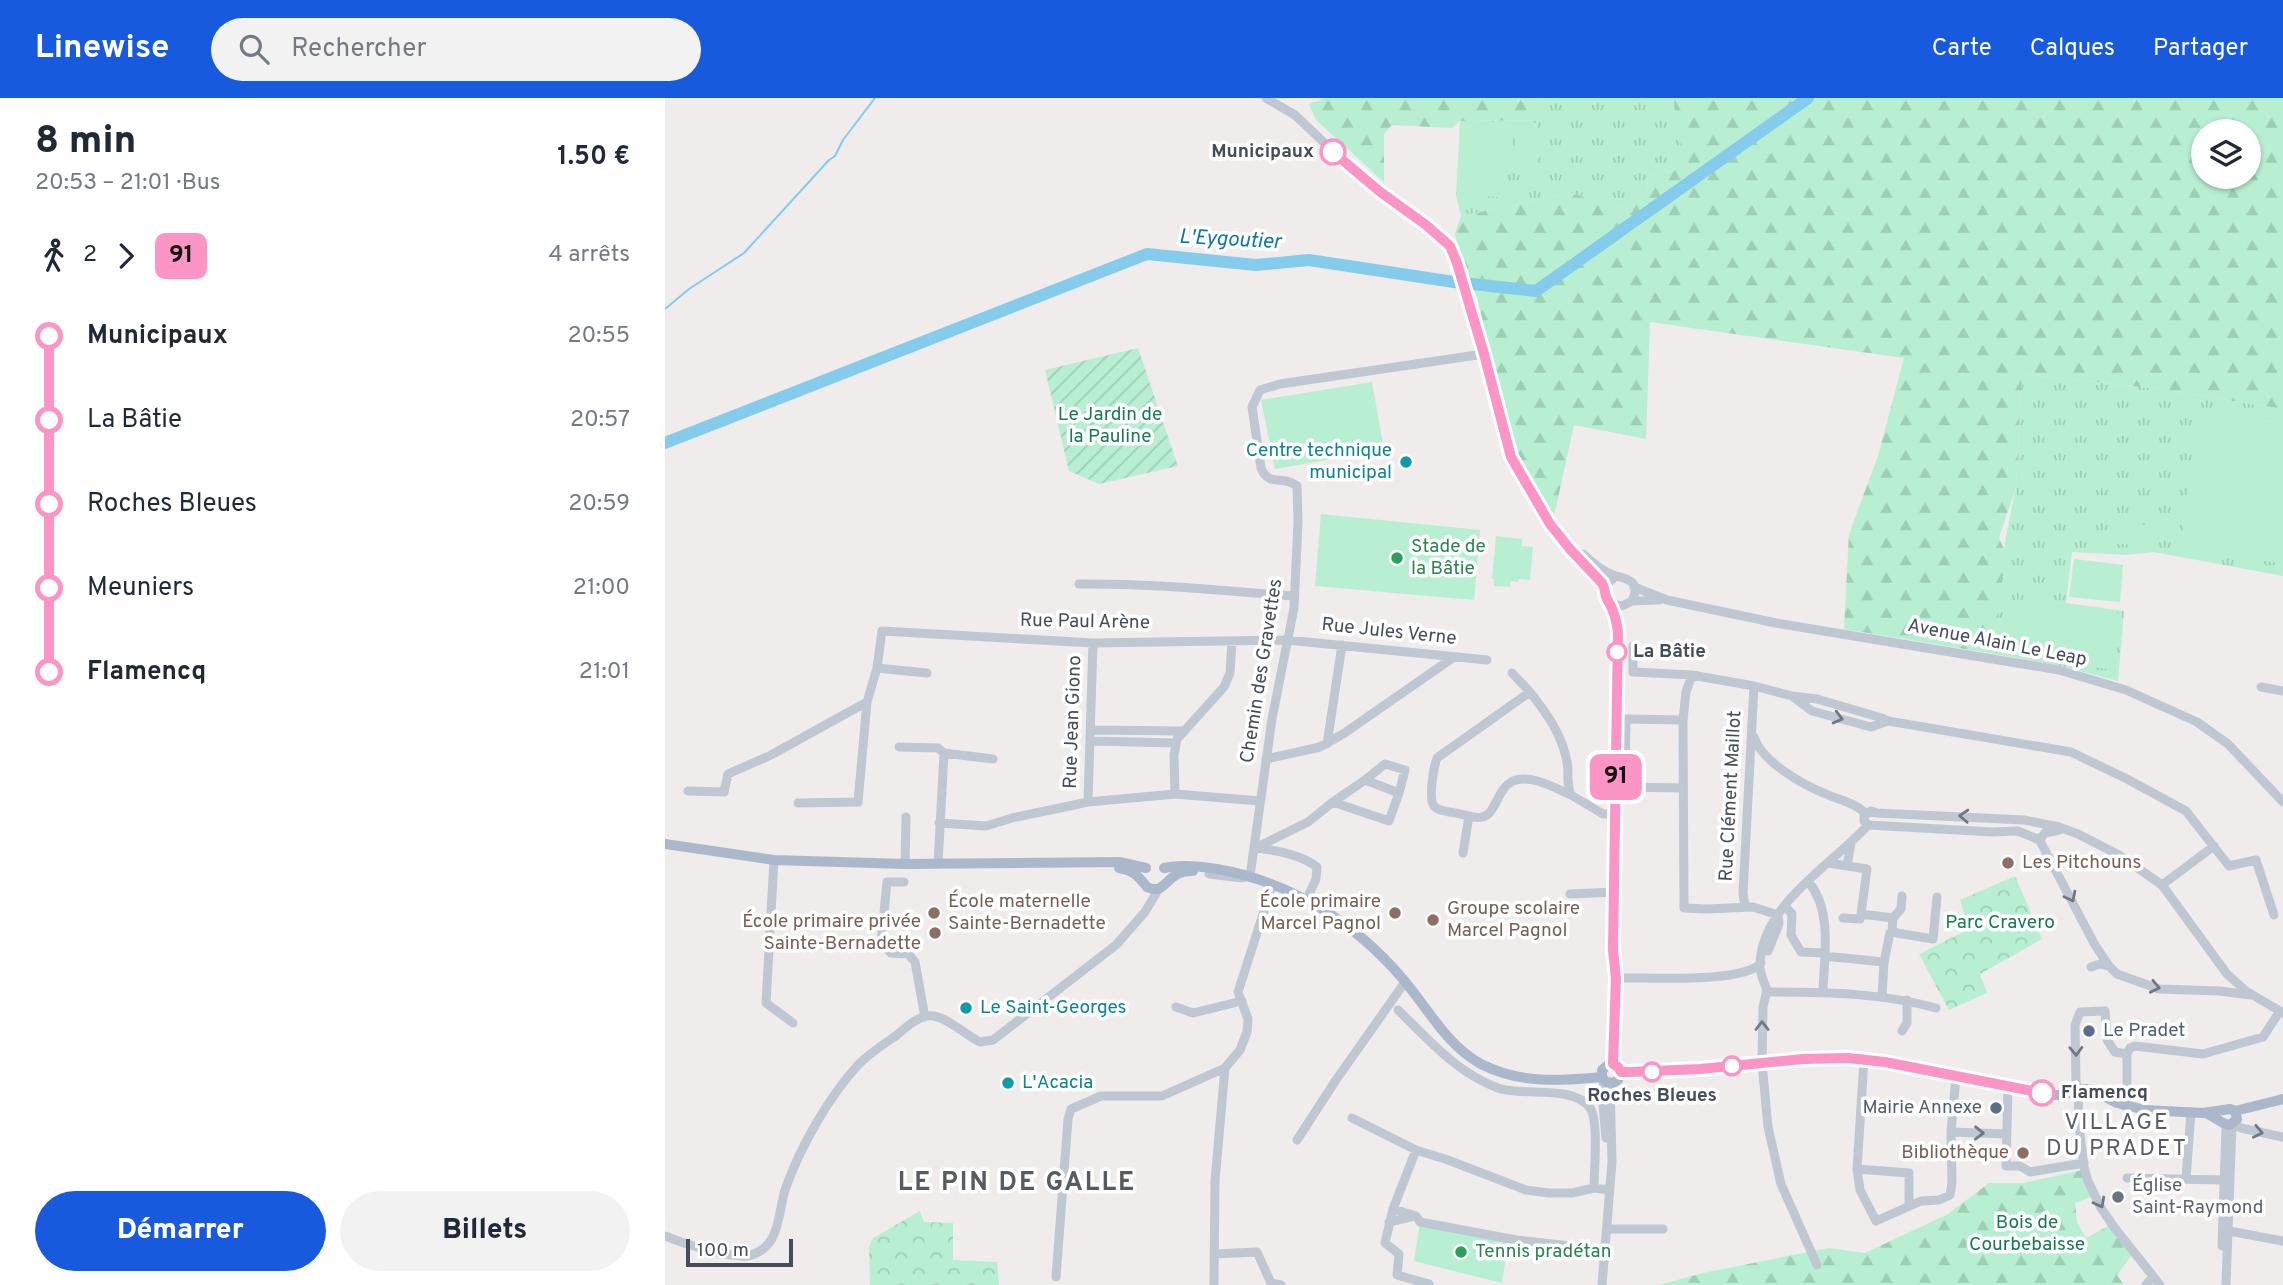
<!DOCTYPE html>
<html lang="fr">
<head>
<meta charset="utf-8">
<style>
  body { margin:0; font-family:Overpass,sans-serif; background:#f2f2f3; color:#1f2937; height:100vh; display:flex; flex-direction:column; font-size:26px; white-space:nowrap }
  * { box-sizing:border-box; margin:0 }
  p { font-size:23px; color:#747a83 }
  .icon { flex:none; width:38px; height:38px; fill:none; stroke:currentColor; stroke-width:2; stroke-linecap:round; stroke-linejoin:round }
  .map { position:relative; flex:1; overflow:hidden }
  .panel { display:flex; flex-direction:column; background:#fff; width:665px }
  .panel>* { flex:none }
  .badge { padding:0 14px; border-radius:10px; font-size:24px; line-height:46px }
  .tools { position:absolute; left:1526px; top:21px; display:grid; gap:14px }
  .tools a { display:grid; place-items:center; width:70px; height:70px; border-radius:50%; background:#fff; box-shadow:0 2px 5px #0004; font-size:35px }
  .scale { position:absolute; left:21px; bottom:18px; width:107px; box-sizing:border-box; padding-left:7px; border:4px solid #444d59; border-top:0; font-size:19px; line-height:24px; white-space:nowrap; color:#444d59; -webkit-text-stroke:5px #fff; paint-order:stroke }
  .map>.badge { position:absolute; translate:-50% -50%; box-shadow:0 0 0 4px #fff }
  .legs { display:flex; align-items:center; gap:10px; height:77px; padding:0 35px; font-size:23px }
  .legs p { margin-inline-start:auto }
  .head { display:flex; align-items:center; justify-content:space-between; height:119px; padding:0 35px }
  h1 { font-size:38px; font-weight:800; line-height:52px }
  .primary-button { display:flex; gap:14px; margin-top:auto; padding:14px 35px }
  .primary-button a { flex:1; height:80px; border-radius:42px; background:#175add; color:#fff; font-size:28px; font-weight:800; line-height:80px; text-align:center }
  .primary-button a+a { background:#f2f2f3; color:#1f2937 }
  ul { padding:0 35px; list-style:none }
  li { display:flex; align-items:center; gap:24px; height:84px; font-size:26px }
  li i { display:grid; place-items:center; width:10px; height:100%; margin:0 9px; background:currentColor }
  li i::after { content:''; width:18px; height:18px; margin:-9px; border:5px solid; border-radius:50%; background:#fff }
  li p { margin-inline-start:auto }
  li:first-child i { background:linear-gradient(#0000 50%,currentColor 0) }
  li:last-child i { background:linear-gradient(currentColor 50%,#0000 0) }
  header { display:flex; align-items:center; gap:42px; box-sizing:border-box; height:98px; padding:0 35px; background:#175add; color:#fff }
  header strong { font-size:33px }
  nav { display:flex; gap:38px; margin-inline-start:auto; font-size:24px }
  .search { width:490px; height:63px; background:#f2f2f3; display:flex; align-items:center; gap:18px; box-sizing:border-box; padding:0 24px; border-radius:38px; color:#747a83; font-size:26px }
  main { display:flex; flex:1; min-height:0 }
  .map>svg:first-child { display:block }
</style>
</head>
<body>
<header>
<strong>Linewise</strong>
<div class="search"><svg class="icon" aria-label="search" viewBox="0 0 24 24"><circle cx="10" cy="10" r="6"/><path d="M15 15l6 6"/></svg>Rechercher</div>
<nav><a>Carte</a><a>Calques</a><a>Partager</a></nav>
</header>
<main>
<section class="panel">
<div class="head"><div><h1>8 min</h1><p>20:53 – 21:01 · Bus</p></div><b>1.50 €</b></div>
<div class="legs"><svg class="icon" aria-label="walk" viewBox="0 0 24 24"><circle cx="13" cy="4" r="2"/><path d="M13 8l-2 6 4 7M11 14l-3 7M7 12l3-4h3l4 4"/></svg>2<svg class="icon" aria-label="forward" viewBox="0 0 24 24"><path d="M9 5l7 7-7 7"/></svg><b class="badge" style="background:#fa95c5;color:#111">91</b><p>4 arrêts</p></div>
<ul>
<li><i style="color:#fa95c5"></i><b>Municipaux</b><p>20:55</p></li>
<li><i style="color:#fa95c5"></i><span>La Bâtie</span><p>20:57</p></li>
<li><i style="color:#fa95c5"></i><span>Roches Bleues</span><p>20:59</p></li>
<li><i style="color:#fa95c5"></i><span>Meuniers</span><p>21:00</p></li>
<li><i style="color:#fa95c5"></i><b>Flamencq</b><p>21:01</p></li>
</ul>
<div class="primary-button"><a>Démarrer</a><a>Billets</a></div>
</section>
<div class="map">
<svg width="1618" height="1187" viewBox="0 0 1618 1187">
  <defs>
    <pattern id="grass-tufts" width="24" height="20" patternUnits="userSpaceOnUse" patternTransform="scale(1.75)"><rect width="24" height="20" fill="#b8eed2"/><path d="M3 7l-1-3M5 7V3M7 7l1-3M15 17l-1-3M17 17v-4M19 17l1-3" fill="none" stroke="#9fceb7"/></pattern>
    <pattern id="forest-firs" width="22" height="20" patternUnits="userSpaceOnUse" patternTransform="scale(1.75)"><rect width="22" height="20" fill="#b8eed2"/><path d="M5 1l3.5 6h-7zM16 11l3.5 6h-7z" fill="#9fceb7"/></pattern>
    <pattern id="park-crowns" width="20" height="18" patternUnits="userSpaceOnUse" patternTransform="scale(1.75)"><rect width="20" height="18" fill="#b8eed2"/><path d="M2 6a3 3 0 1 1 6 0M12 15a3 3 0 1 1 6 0" fill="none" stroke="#9fceb7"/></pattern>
    <pattern id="garden-furrows" width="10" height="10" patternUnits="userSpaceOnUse" patternTransform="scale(1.75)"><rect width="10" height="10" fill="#b8eed2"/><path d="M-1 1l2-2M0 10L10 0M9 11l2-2" fill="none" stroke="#9fceb7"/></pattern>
  </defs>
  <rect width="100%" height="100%" fill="#efeceb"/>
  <path fill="url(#grass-tufts)" d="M877 0H1009L1011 24 1024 68 983 78 982 93 955 110 906 95 796 118 791 97 795 23 872 22Z
    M1357 276 1494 291 1618 311V478L1489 454 1461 457 1407 454 1401 505 1459 513 1453 583 1396 568 1330 556 1340 443 1351 389Z"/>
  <path fill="url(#forest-firs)" fill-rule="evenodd" d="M661 0H877L873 22 795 23 787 30 727 27 719 36V84L651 22 644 6Z
    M1009 0H1618V311L1494 291 1357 276 1351 389 1334 440 1340 453 1330 556 1179 531 1184 436 1213 358 1239 260 985 224 981 341 909 327 888 423 847 345 812 199 802 175 791 141 790 135 796 118 906 95 955 110 982 93 983 78 1024 68 1010 24ZM1538 33H1584V79H1538Z
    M1418 1072 1428 1098 1410 1105 1412 1124 1421 1140 1445 1127 1466 1158 1452 1177 1459 1187H994L1038 1175 1164 1150 1200 1155 1283 1116 1324 1085H1358Z"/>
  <path fill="url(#park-crowns)" d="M1350 778 1377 841 1315 876 1322 895 1284 912 1254 856 1304 831 1295 802Z
    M255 1113 259 1124 288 1125V1162L332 1164 334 1187H205L204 1149 208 1140Z"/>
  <path fill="url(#garden-furrows)" d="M473 250 513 368 434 386 404 373 380 272Z"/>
  <path fill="#b8eed2" d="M799 24 817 25 815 59 797 58Z
    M819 24H849L847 66 816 65Z
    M851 24 873 25 871 66 849 65Z
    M796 63 814 64 813 98H794Z
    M816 69 835 70 833 99 814 98Z
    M707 284 719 352 610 371 596 302Z
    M1532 312 1618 322 1617 465 1516 454Z
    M656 416 815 432 809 502 650 488Z
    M1451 427H1485L1484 447 1451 446Z
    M831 438 857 441V448L868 449 865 482 854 481 853 484 846 483 845 489 829 488V481H827Z
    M1409 461 1458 467 1455 504 1404 499Z
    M1350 501 1457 516 1449 572 1343 556Z
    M755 1124 843 1145 837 1185 749 1163Z"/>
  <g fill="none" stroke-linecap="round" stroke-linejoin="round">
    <path stroke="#85ccec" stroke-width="2" d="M0 211 24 191 79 155 164 62 170 58 178 42 210 0"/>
    <path stroke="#85ccec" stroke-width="12" d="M0 345 482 156 591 167 644 162 789 184 871 193 1143 0"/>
    <path stroke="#bfc7d2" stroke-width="9" d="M601 0 630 17 691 75 761 127 785 148 792 165 819 256 846 359 885 426 940 490
      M918 456C926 463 933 470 942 474 955 482 979 478 967 503L957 508 947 506
      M414 486C485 485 558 493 629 498
      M969 489 1002 502 1111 525 1394 572 1461 592 1532 624 1563 646 1618 704
      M967 503 994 502
      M968 548V574L1027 577 1089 588 1127 598 1152 601 1217 620 1223 623 1406 654 1462 681 1521 713 1564 768 1591 762 1609 817
      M212 570 262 575
      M847 575 865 594
      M1027 577 1021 594 1018 622 1019 810 1042 811 1088 809 1113 817
      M1596 589 1618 593
      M865 594C882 616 897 636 902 664 905 678 900 681 906 697 890 690 866 676 848 683 832 690 831 717 817 719 811 721 801 717 795 716 788 714 774 714 769 708 763 701 769 668 772 660Z
      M1128 599 1147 613 1206 629 1223 623
      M1018 622 961 621 960 689 1018 690
      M425 632 519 633
      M1089 639C1096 663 1138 687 1161 696 1174 702 1191 705 1201 716
      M425 643 511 645
      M662 646 677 547
      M234 649 273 650 279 655
      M601 661 655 649 678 636 789 559
      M700 682 720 666 740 672 734 695
      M23 693 59 694 63 676 106 657 202 604
      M510 696 509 657 512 641 559 589 565 575 567 543
      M906 697 938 716H950
      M423 704 428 545
      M133 705 193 704 202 604 212 570 217 533 428 545 622 542 822 562
      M274 725 321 728 347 720 423 704 510 696 595 703
      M1203 727 1199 723V718L1206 713 1212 715 1359 722 1394 729 1413 736 1454 757 1497 787 1562 876 1581 893 1618 915
      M1203 727 1328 734 1353 733 1372 741 1377 739 1380 735 1394 732
      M1374 741 1430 847 1444 868 1452 876 1494 891 1555 893 1585 897
      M798 755 804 718
      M109 762 101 905 128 925
      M1163 765 1202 771 1196 816 1228 820 1236 811 1237 798
      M240 766 241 719
      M273 766 279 655 328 661
      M1182 768 1186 745
      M544 776 577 780 585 778 607 621 629 510 633 424 632 388C618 376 604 390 596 370L587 309 595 292 615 286 819 256
      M1143 783C1168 813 1159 857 1158 894
      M239 784H222L216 845 226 855 243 856 250 864 260 919
      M1497 787 1549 748
      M905 796 950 794
      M641 803 651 781 652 769C635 756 611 752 590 750L643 724 668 704 724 723 734 695 700 682 668 704
      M1080 808 1078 795 1089 588
      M1120 808 1127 816 1126 837 1136 854 1159 855
      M1178 820 1195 821 1196 816
      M1228 820 1227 832 1232 835 1268 841 1272 799
      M1103 853 1114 826 1113 817
      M1159 858 1219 864
      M1426 869 1435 866 1444 868
      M951 880C982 879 1078 886 1096 865
      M1102 892 1098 909 1097 965 1103 1029 1116 1086 1152 1167
      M1102 892C1099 884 1094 874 1095 866 1097 806 1167 767 1203 727
      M1102 892 1105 894C1161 894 1217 895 1271 910
      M1217 899 1219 864 1225 835
      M511 909 528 915 577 903
      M733 912C764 942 792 975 833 990 858 999 908 986 925 1010 934 1023 929 1073 929 1090
      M1237 933 1242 925V902
      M1462 956 1465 950 1470 948 1538 956 1598 939 1615 913
      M1199 962 1192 1071 1195 1092 1211 1123 1256 1103 1274 1102 1285 1097 1287 1085 1286 1034 1291 979
      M948 966C955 931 952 887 948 851L952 534 949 512 940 495 942 486 951 478
      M939 982 937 995 941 1040
      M1343 989 1341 1068H1355L1365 1074 1419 1065
      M1460 1008 1462 1003V956L1450 954 1442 942 1440 913 1415 914 1410 927 1411 985 1414 991 1413 1020 1419 1069 1423 1083 1436 1110 1449 1129 1495 1187
      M687 1020 751 1052 783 1062 861 1092 884 1095H907L929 1090 944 1092
      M1569 1026 1576 1030 1618 1039
      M1286 1034 1341 1036
      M632 1042 671 982 740 884
      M751 1052 728 1111 720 1145 734 1156 732 1177 764 1186
      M1192 1071 1244 1075V1108
      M1462 1080 1559 1082
      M1521 1081 1526 1014
      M728 1111 751 1118 755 1124 851 1142 940 1152
      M724 1124 750 1118
      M942 1131H998
      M1564 1133 1618 1143
      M0 1138C22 1147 42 1153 66 1157 71 1157 77 1159 82 1158 117 1151 112 1115 121 1089 136 1048 164 998 194 966 205 955 219 946 232 937 241 929 255 916 269 918 285 921 300 937 315 944L328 942 451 847 480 814 493 792
      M1557 1148 1561 1029
      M549 1156 592 1154 606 1185 616 1187
      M391 1179 403 1021 406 1011 436 998H497L560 970
      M549 1187 550 1083 560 970 575 952 582 934 583 921 573 894 606 791
      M937 1187 947 1064 945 985
      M1481 1187 1488 1178
      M1561 1187 1567 1027"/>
    <path stroke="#abb8cc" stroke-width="10" d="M0 746 109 762 240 766 454 764 481 770
      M454 770C470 773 473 778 482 789 497 796 499 784 511 777 516 774 522 773 528 773
      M499 770C517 766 535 768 552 771 626 784 689 824 737 880 763 910 781 947 816 966 855 986 895 983 937 979
      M937 979V972L944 966 951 967 956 974 1035 971 1138 961 1183 960 1220 964 1387 997H1400L1414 991H1425L1452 1005 1480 1012 1538 1015 1565 1011 1570 1013 1618 1001
      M937 979 941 984 948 985 953 982 956 974
      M1540 1015C1550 1018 1557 1027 1565 1027L1572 1021 1570 1013"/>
  </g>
  <defs><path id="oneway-chevron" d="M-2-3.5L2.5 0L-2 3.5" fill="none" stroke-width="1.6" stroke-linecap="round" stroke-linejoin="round" transform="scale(1.75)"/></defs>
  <g stroke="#6f7883">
    <use href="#oneway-chevron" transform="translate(1173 620) rotate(15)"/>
    <use href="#oneway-chevron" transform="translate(1299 718) rotate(-177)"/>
    <use href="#oneway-chevron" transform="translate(1406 799) rotate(63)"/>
    <use href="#oneway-chevron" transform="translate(1490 889) rotate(12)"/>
    <use href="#oneway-chevron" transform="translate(1097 928) rotate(-90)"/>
    <use href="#oneway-chevron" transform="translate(1411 953) rotate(88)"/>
    <use href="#oneway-chevron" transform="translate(1593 1034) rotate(12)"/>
    <use href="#oneway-chevron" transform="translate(1314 1035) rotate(1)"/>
    <use href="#oneway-chevron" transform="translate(1435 1105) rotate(62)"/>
  </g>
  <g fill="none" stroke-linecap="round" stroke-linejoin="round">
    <defs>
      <path id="line-1" d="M668 54 714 93 761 127 785 148 792 165 819 256 846 359 885 426 904 450 937 485C941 491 939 496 942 501 949 512 951 521 953 534L948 852 951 880 948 966 953 969 956 974H965L1035 971 1138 961 1183 960 1220 964 1377 995"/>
    </defs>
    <use href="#line-1" stroke="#fff" stroke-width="16"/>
    <use href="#line-1" stroke="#fa95c5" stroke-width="10"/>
  </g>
  <g fill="#fff" stroke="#fa95c5" stroke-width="3.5">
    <circle cx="668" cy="54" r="12"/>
    <circle cx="952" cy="554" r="9"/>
    <circle cx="1067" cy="968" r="9"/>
    <circle cx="987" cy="974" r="9"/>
    <circle cx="1377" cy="995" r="12"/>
  </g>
  <g fill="#0f9aa8" stroke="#fff" stroke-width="2.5">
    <circle cx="741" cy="364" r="7"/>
    <circle cx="301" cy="910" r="7"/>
    <circle cx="343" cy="985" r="7"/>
  </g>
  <g fill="#2e9e5b" stroke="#fff" stroke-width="2.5">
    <circle cx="732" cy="460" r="7"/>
    <circle cx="796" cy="1154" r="7"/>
  </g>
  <g fill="#8d6e63" stroke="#fff" stroke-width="2.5">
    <circle cx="1343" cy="765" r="7"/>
    <circle cx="269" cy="815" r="7"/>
    <circle cx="730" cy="815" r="7"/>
    <circle cx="768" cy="822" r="7"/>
    <circle cx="270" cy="835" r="7"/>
    <circle cx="1358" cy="1055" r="7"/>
  </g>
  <g fill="#5c6f8a" stroke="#fff" stroke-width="2.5">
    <circle cx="1424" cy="933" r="7"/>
    <circle cx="1331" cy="1010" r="7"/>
  </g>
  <circle fill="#6b7280" stroke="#fff" stroke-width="2.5" cx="1453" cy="1099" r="7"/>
  <g text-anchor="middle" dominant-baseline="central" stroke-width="7" stroke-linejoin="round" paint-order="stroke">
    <g font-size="19" font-weight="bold" fill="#444d59" stroke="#fff" text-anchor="start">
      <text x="649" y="54" text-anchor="end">Municipaux</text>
      <text x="968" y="554">La Bâtie</text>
      <text x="1396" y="995">Flamencq</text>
      <text x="987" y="998" text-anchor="middle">Roches Bleues</text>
    </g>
    <g font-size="19" fill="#157a51" stroke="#fff">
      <text x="445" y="317">Le Jardin de<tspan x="445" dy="22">la Pauline</tspan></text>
      <text x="1335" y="825">Parc Cravero</text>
      <text x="1362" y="1125">Bois de<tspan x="1362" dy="22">Courbebaisse</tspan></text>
    </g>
    <g font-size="19" fill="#0d838f" stroke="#fff" text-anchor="start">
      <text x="727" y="353" text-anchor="end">Centre technique<tspan x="727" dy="22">municipal</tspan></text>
      <text x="315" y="910">Le Saint-Georges</text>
      <text x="357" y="985">L'Acacia</text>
    </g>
    <g font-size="19" fill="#27864d" stroke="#fff" text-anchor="start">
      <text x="746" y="449">Stade de<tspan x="746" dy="22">la Bâtie</tspan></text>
      <text x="810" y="1154">Tennis pradétan</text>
    </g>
    <g font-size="19" fill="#444d59" stroke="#fff">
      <text transform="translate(420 524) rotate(1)">Rue Paul Arène</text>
      <text transform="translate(724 534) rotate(6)">Rue Jules Verne</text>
      <text transform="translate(1332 545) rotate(11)">Avenue Alain Le Leap</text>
      <text transform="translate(597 573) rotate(-81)">Chemin des Gravettes</text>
      <text transform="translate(408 624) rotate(-88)">Rue Jean Giono</text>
      <text transform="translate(1066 698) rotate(-87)">Rue Clément Maillot</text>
    </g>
    <g font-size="19" fill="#785e54" stroke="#fff" text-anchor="start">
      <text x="1357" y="765">Les Pitchouns</text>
      <text x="283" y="804">École maternelle<tspan x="283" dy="22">Sainte-Bernadette</tspan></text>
      <text x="716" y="804" text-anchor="end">École primaire<tspan x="716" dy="22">Marcel Pagnol</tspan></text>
      <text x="782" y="811">Groupe scolaire<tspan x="782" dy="22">Marcel Pagnol</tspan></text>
      <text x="256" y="824" text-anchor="end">École primaire privée<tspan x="256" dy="22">Sainte-Bernadette</tspan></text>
      <text x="1344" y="1055" text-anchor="end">Bibliothèque</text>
    </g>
    <g font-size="19" fill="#4e5e75" stroke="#fff" text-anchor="start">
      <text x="1438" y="933">Le Pradet</text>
      <text x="1317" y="1010" text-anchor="end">Mairie Annexe</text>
    </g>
    <g font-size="19" fill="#5b616d" stroke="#fff" text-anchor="start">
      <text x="1467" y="1088">Église<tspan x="1467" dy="22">Saint-Raymond</tspan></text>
    </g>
    <g font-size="21" font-style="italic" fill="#0b76a5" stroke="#fff">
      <text transform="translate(565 142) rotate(3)">L'Eygoutier</text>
    </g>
    <g font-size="23" letter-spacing="2" fill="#585b61" stroke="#fff">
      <text x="1452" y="1025">VILLAGE<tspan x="1452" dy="26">DU PRADET</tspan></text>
    </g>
    <g font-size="26" font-weight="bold" letter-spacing="2" fill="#585b61" stroke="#fff">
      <text x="352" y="1085">LE PIN DE GALLE</text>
    </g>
  </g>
</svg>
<div class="tools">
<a><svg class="icon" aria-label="layers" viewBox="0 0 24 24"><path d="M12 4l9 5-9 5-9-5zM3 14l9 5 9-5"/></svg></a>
</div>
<div class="scale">100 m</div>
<b class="badge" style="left:951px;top:679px;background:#fa95c5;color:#111">91</b>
</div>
</main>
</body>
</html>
